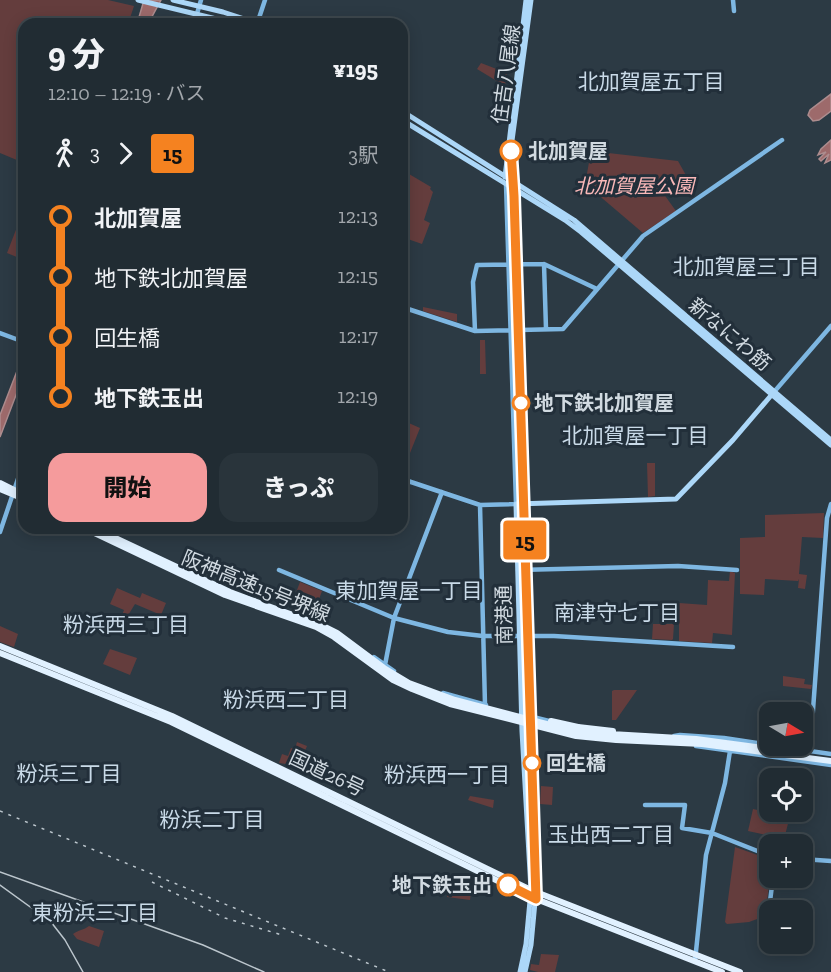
<!DOCTYPE html>
<html lang="ja">
<head>
<meta charset="utf-8">
<style>
  body { margin:0; font-family:"Zilla Slab","Noto Sans JP",serif; background:#29343b; color:#f1f3f6; height:100vh; display:flex; flex-direction:column; font-size:22px; white-space:nowrap }
  * { box-sizing:border-box; margin:0 }
  p { font-size:20px; color:#a2a7ac }
  .icon { flex:none; width:33px; height:33px; fill:none; stroke:currentColor; stroke-width:2; stroke-linecap:round; stroke-linejoin:round }
  .map { position:relative; flex:1; overflow:hidden }
  .drawer { position:absolute; left:18px; top:18px; width:390px; height:516px; display:flex; flex-direction:column; background:#212c33; border-radius:18px; box-shadow:0 3px 15px #0003,0 0 0 2px #3e484e }
  .drawer>* { flex:none }
  .badge { padding:0 12px; border-radius:4px; font-size:21px; line-height:39px }
  .needle { width:39px; rotate:100deg }
  .controls { position:absolute; left:759px; top:702px; display:grid; gap:12px }
  .controls a { display:grid; place-items:center; width:54px; height:54px; border-radius:12px; background:#212c33; box-shadow:0 3px 15px #0003,0 0 0 2px #3e484e; font-size:30px }
  .map>.badge { position:absolute; translate:-50% -50%; box-shadow:0 0 0 3px #fff }
  .legs { display:flex; align-items:center; gap:9px; height:66px; padding:0 30px; font-size:20px }
  .legs p { margin-inline-start:auto }
  .headline { display:flex; align-items:center; justify-content:space-between; height:102px; padding:0 30px }
  h1 { font-size:33px; font-weight:800; line-height:45px }
  .cta { display:flex; gap:12px; margin-top:auto; padding:12px 30px }
  .cta a { flex:1; height:69px; border-radius:18px; background:#f59b9c; color:#111; font-size:24px; font-weight:800; line-height:69px; text-align:center }
  .cta a+a { background:#29343b; color:#f1f3f6 }
  ul { padding:0 30px; list-style:none }
  li { display:flex; align-items:center; gap:21px; height:60px; font-size:22px }
  li i { display:grid; place-items:center; width:9px; height:100%; margin:0 8px; background:currentColor }
  li i::after { content:''; width:15px; height:15px; margin:-8px; border:4px solid; border-radius:50%; background:#212c33 }
  li p { margin-inline-start:auto }
  li:first-child i { background:linear-gradient(#0000 50%,currentColor 0) }
  li:last-child i { background:linear-gradient(currentColor 50%,#0000 0) }
  .map>svg:first-child { display:block }
</style>
</head>
<body>
<div class="map">
<svg width="831" height="972" viewBox="0 0 831 972">
  <rect width="100%" height="100%" fill="#2c3a44"/>
  <path fill="#643d3d" d="M0 0H108L134 6 128 24H24V163L0 153Z
    M481 63 507 73 505 86 477 69Z
    M591 151 678 161 687 177 663 193 676 211 643 233 589 187 592 184 586 179Z
    M409 174 431 187 430 189 433 192 424 220 430 223 422 244 402 237V191Z
    M24 209V260L7 253Z
    M423 307 457 314V322L423 311Z
    M480 340H485L486 374H480Z
    M402 420 420 428 402 473Z
    M647 463H655V496L648 497Z
    M824 513 823 538 802 537 799 574 807 575 805 589 798 588 799 579 798 581 765 579 764 595 740 594V538L765 537V515Z
    M730 571 735 573 732 635 713 633 712 643 679 641V603L707 605 708 580 729 581Z
    M300 582 322 591 317 605 294 598Z
    M117 588 140 598 142 593 166 603 161 615 135 604 127 617 122 615 124 610 110 604Z
    M653 624H674L673 639 672 640 652 639Z
    M0 626 18 634 14 647 0 642Z
    M110 649 137 658 130 675 103 664Z
    M783 676 805 679 804 684 812 685 811 689 783 686Z
    M614 690H637L616 720H612V691Z
    M297 742 307 746 300 763 293 765 279 763 282 754 288 756 291 748 295 749Z
    M541 786 553 787 552 805 540 804Z
    M470 796 494 800 493 808 468 800Z
    M764 802 769 804 770 812H791L784 839 748 831 753 809 762 811Z
    M735 847 769 859 770 878 765 916 749 922 727 924 725 922Z
    M469 875H473L470 900 447 897 448 888 467 890Z
    M89 926 104 931 99 947 77 939 73 934C78 930 84 930 89 926Z
    M541 954 559 955 555 972H538L530 970 531 964 539 965Z"/>
  <path fill="#9d6a6b" stroke="#ad8c8e" stroke-width="1.5" d="M144 0H161L148 24H137Z
    M831 94V111L819 120 813 121 808 115 810 110Z
    M831 140V160L825 163 829 154 821 161 819 159 826 152 818 155 821 149Z
    M24 353V374L0 437V415Z"/>
  <g fill="none" stroke-linecap="round" stroke-linejoin="round">
    <path stroke="#7eb7e2" stroke-width="4.5" d="M733 0 734 11
      M194 24 201 0
      M257 24 265 0
      M513 188 515 196 524 504
      M544 264 546 329
      M402 307 475 331 563 329 643 236 782 140
      M475 331 473 282 477 265 544 264 597 289
      M0 333 24 342
      M774 392 831 326
      M402 479 480 505 516 504 506 184
      M480 505 485 705
      M0 532 24 461
      M279 570 394 618 448 632 483 636H554L733 647
      M518 570 678 566 737 570
      M374 657 394 671
      M385 665 394 618 442 492
      M443 693 486 705
      M521 714 553 722
      M674 736 680 735 724 738 770 745
      M696 746 831 765
      M775 746 831 754
      M810 751 827 518 831 504
      M645 805H685L682 828 712 833 770 856
      M802 859 831 861
      M768 917 773 878
      M695 961 706 855 725 783 730 751"/>
    <path stroke="#acd7f8" stroke-width="5" d="M138 0 237 24
      M173 0 223 12 259 24
      M402 111 574 220 831 440
      M402 120 565 220 581 232 831 445
      M505 177 526 0
      M512 180 511 148 531 0
      M524 504 536 891 531 945 525 972
      M520 972 526 944 531 890 522 731 516 504 676 499 733 440 774 392"/>
    <path stroke="#e1f1ff" stroke-width="6" d="M94 528 230 592 254 601
      M0 646 172 716 531 890 740 972
      M0 653 171 722 531 897 722 972
      M551 721 578 727"/>
    <path stroke="#bcc6cd" stroke-width="1.5" d="M0 872 203 945 264 972
      M0 885 51 922 65 940 83 972"/>
    <path stroke="#bcc6cd" stroke-width="1.5" stroke-dasharray="3 6" stroke-linecap="butt" d="M0 811 389 972
      M152 882 225 918 282 935"/>
    <path stroke="#e1f1ff" stroke-width="6" d="M0 483 24 495
      M0 489 24 499
      M84 528 225 595 316 627 334 637 393 680 412 689 450 704 576 736 616 740 702 744 831 761
      M254 601 321 625 337 633 384 668 409 683 455 700 577 732 696 739 763 748
      M578 727 613 731"/>
  </g>
  <g fill="none" stroke-linecap="round" stroke-linejoin="round">
    <defs>
      <path id="line-1" d="M508 885 536 899 514 196 511 151"/>
    </defs>
    <use href="#line-1" stroke="#fff" stroke-width="14"/>
    <use href="#line-1" stroke="#f58220" stroke-width="9"/>
  </g>
  <g fill="#fff" stroke="#f58220" stroke-width="3">
    <circle cx="511" cy="151" r="10"/>
    <circle cx="521" cy="403" r="8"/>
    <circle cx="532" cy="763" r="8"/>
    <circle cx="508" cy="885" r="10"/>
  </g>
  <g text-anchor="middle" dominant-baseline="central" stroke-width="6" stroke-linejoin="round" paint-order="stroke">
    <g font-size="20" fill="#d1dae1" stroke="#222f3a">
      <text transform="translate(506 74) rotate(-82)">住吉八尾線</text>
      <text transform="translate(730 334) rotate(40)">新なにわ筋</text>
      <text transform="translate(256 586) rotate(22)">阪神高速15号堺線</text>
      <text transform="translate(504 615) rotate(-91)">南港通</text>
      <text transform="translate(327 773) rotate(25)">国道26号</text>
    </g>
    <g font-size="20" font-weight="bold" fill="#d1dae1" stroke="#222f3a" text-anchor="start">
      <text x="528" y="151">北加賀屋</text>
      <text x="534" y="403">地下鉄北加賀屋</text>
      <text x="546" y="763">回生橋</text>
      <text x="492" y="885" text-anchor="end">地下鉄玉出</text>
    </g>
    <g font-size="20" font-style="italic" fill="#fab8b8" stroke="#222f3a">
      <text x="634" y="186">北加賀屋公園</text>
    </g>
    <g font-size="21" fill="#c9dae8" stroke="#222f3a">
      <text x="651" y="81">北加賀屋五丁目</text>
      <text x="746" y="266">北加賀屋三丁目</text>
      <text x="635" y="435">北加賀屋一丁目</text>
      <text x="409" y="590">東加賀屋一丁目</text>
      <text x="617" y="612">南津守七丁目</text>
      <text x="126" y="624">粉浜西三丁目</text>
      <text x="286" y="699">粉浜西二丁目</text>
      <text x="69" y="773">粉浜三丁目</text>
      <text x="447" y="774">粉浜西一丁目</text>
      <text x="212" y="819">粉浜二丁目</text>
      <text x="611" y="834">玉出西二丁目</text>
      <text x="95" y="912">東粉浜三丁目</text>
    </g>
  </g>
</svg>
<div class="controls">
<a><svg class="needle" viewBox="-14 -14 28 28"><path d="M0-13l5 13h-10z" fill="#e53935"/><path d="M0 13l5-13h-10z" fill="#a2a7ac"/></svg></a>
<a><svg class="icon" aria-label="locate" viewBox="0 0 24 24"><circle cx="12" cy="12" r="6"/><path d="M12 2v4M12 18v4M2 12h4M18 12h4"/></svg></a>
<a>+</a>
<a>−</a>
</div>
<b class="badge" style="left:525px;top:540px;background:#f58220;color:#111">15</b>
<section class="drawer">
<div class="headline"><div><h1>9 分</h1><p>12:10 – 12:19 · バス</p></div><b>¥195</b></div>
<div class="legs"><svg class="icon" aria-label="walk" viewBox="0 0 24 24"><circle cx="13" cy="4" r="2"/><path d="M13 8l-2 6 4 7M11 14l-3 7M7 12l3-4h3l4 4"/></svg>3<svg class="icon" aria-label="forward" viewBox="0 0 24 24"><path d="M9 5l7 7-7 7"/></svg><b class="badge" style="background:#f58220;color:#111">15</b><p>3駅</p></div>
<ul>
<li><i style="color:#f58220"></i><b>北加賀屋</b><p>12:13</p></li>
<li><i style="color:#f58220"></i><span>地下鉄北加賀屋</span><p>12:15</p></li>
<li><i style="color:#f58220"></i><span>回生橋</span><p>12:17</p></li>
<li><i style="color:#f58220"></i><b>地下鉄玉出</b><p>12:19</p></li>
</ul>
<div class="cta"><a>開始</a><a>きっぷ</a></div>
</section>
</div>
</body>
</html>
